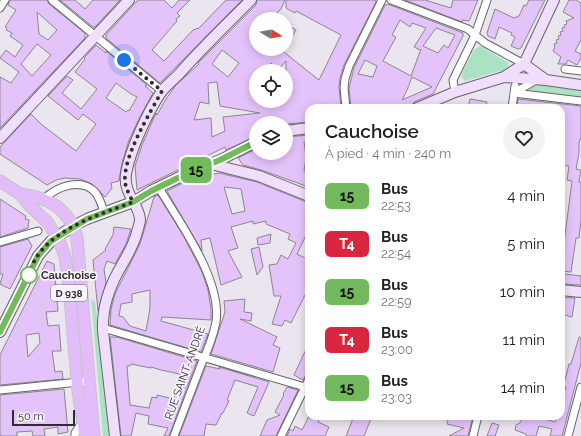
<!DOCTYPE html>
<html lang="fr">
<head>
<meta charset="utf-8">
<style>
  body { margin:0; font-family:Raleway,sans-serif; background:#f2f2f2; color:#202124; height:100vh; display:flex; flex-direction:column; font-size:15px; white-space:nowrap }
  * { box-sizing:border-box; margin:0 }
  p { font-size:13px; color:#757577 }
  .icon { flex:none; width:22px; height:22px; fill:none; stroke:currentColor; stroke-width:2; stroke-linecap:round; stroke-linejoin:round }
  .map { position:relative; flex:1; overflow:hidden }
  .side { position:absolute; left:305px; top:104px; width:260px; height:316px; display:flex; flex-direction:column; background:#fff; border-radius:12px; box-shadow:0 2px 10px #0003 }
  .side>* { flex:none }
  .badge { padding:0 8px; border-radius:6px; font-size:14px; line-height:26px }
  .needle { width:26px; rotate:101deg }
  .tools { position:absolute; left:249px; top:12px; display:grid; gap:8px }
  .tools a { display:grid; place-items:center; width:44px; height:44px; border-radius:50%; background:#fff; box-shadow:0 2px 10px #0003; font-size:20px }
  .scale { position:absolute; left:12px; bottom:10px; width:63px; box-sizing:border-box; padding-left:4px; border:2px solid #2e2d30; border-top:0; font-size:11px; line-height:14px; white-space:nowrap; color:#2e2d30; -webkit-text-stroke:3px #f8f3fb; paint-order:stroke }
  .you { position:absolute; width:20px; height:20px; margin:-10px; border:3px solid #fff; border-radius:50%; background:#1a73e8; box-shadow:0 0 0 6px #1a73e833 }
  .map>.badge { position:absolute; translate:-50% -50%; box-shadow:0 0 0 2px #fff }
  .round { display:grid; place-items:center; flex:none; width:42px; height:42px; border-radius:21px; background:#f2f2f2 }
  .summary { display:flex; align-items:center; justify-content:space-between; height:68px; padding:0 20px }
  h1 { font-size:19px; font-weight:600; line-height:30px }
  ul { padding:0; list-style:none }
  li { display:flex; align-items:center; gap:12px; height:48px; padding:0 20px }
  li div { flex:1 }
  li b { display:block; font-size:15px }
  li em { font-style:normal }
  li .badge { min-width:44px; font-weight:700; text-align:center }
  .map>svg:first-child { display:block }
</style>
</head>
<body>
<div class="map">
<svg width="581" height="436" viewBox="0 0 581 436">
  <rect width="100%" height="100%" fill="#eae5ee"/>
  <path fill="#ace2c4" d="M480 46 509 63 508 67 505 73 499 71 465 81 461 76 462 73 474 50Z
    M540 84 581 91V97L523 91V89Z
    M91 299 95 302 115 436H103Z"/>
  <path fill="#e4c3fb" stroke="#8a868e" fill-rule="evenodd" d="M10 0H47L49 4 85 33V38L0 128V77L11 83 19 72 0 58 6 50 15 57 23 45 10 36 12 33 6 30 7 28 5 27 16 10 8 5ZM37 12 57 30 48 40 39 34ZM37 44 51 55 32 76 21 64Z
    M60 0H75L85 9 93 0H120L95 27H93Z
    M138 0H164L172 8 179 0H190L177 13 180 16 176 19 177 21 152 50 164 61 194 29 195 30 197 28 198 29 226 0H242L160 83 106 38V35Z
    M257 0H285L281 9 271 19H267L264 16 261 19H256V49H280L319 80 341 35 296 11 295 13 289 10 286 8V0H375L376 2 344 65 340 78 339 87 341 108H309V122L286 124V123H256V136L226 150 225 147 203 158V160L194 162 137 190 135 166 142 145 156 113 157 115 166 99 176 85 199 64 198 63 256 5ZM222 50 239 63 228 77 212 64ZM286 61V101H256V71H264L271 63 278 70ZM217 82 220 106 260 113 223 117 225 131 212 137 211 118 194 120 200 102 209 104 208 83Z
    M405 0H425L451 8 453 0H478L469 21 462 20V22Z
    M529 0H545L521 48 518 49 511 46 515 37 511 35 512 33 499 27 495 39 488 36 487 33 495 9 514 18 519 16 524 5 526 6Z
    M569 0H576L581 3V40L575 51 581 54V58L577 65 568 60 566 64H558L561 57 553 51 555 47 554 44 557 43 556 40 559 39 558 36 561 35 560 32 563 31 562 28 565 27 564 25 567 24 566 21 574 18 563 12Z
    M388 4 463 33V36L433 94 414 102 411 108H351L349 88 354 68 385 5ZM400 20 410 27 412 23 426 28 414 47 420 50 421 49 411 76 383 61 396 37 392 35ZM436 28 455 35 448 48 444 45 438 53 423 46ZM365 60 377 66 373 77 358 74ZM412 77 432 87 402 100 407 90Z
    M286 24 296 30 293 35 286 31Z
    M96 45 106 53V51L147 85 145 86 153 93 140 117 129 140 122 163 119 181 111 183 112 188 105 197 92 184 80 179 65 178 56 180 47 185 0 154V147L31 114 41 124 76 151 96 124 83 114 78 120 48 96 67 76 73 80 62 93 81 109 97 89 75 72 85 59 84 58ZM116 83 131 94 137 97 129 111 128 110 126 112 106 98Z
    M470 99 487 102 486 108H468Z
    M518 99 581 106V139H580L579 143V153L576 169 581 170 579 182H581V220L579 238H576L571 272 561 271V251H563L572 181 567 180 569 166 561 165V144L563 125H561V108H517Z
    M309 135V141L304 142 306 157 304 171 309 173V187L261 170 243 165 238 158 256 149V153H286V137Z
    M219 173 257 182 309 203V229L297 254 309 260V287L291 323 285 320 282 326 272 324 281 296H274L269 265 277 264 281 255 288 259 296 243 288 239 290 234 266 224V221L253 224V221L231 227 238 248 228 251 242 277 221 285 210 238 201 240 202 251 167 191 193 178ZM224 187 241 189 245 211 232 214Z
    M158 195 184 237 202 272 208 290 211 309V320L162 317 161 321 208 334 201 352 110 325 111 309 115 294 140 244 154 197ZM150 290V308L146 331 130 326 123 317 119 316 121 304 132 302V294Z
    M0 199 26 216 25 219 29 220 28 228 0 237Z
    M114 227 131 229 126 244 115 264 107 261 104 269 106 283 98 311 93 260 106 250 105 249 113 235Z
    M271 234 270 243 258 245 257 238Z
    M28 239 32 246 10 289 0 284 3 274H0V247Z
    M259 247 263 267 257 275 251 249Z
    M47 261 54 264 58 311 46 312 48 326 59 325 61 351H52L55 372 62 371 63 379 0 385V355ZM39 333 40 343 28 357 26 335Z
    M565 274 581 276V285L564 284Z
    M561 297 575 298 572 317 561 314Z
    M245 299 244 312 252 313 251 321 240 319 277 337 273 345 280 348 273 372 211 354 225 312 224 301Z
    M110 337H117L197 361 169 436H164L168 428 148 424 149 416 136 413 131 436H121ZM131 364 151 368V367L161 370 180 374 174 399 157 395V398L152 397 149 408 130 405 127 366H130Z
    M579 337H581V363L562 436H550L552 429 539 426 536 436H526V434L515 430 516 425 520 423 523 416H535L555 422 557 416H561V400H562L566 387 561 386V384L562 379 565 380 569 364H571Z
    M309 343V369L303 380 294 375Z
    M206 366 220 369 219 367 269 382 254 416 247 413 258 387 235 380 227 400 229 401 223 413H222L216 425 206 424 204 436H179Z
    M287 387 298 390 276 436H260L267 420 280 415 275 412 284 395 283 394Z
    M64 389 68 432 58 434V427L44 429 45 436H33L32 431 17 432V436H0V395Z
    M309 416 319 419 318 422 329 427 325 436H287L290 429 293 431 295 426 302 430Z
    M354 416H372L364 436H346Z
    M449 416H473L468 436H449L464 428 447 424Z
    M492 423 499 425 495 436H487Z"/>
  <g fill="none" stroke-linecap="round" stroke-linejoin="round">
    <defs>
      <path id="street" d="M52 0 162 91
        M391 0 468 29 475 35 487 0
        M0 8 5 0
        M565 69 581 71
        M455 92 453 80 475 35 485 43 524 64
        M514 93 581 101
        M514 93 536 80
        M346 108 344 88 345 79 349 66 382 0
        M512 108 515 86
        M159 188C180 223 222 280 216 322 213 337 207 352 201 365 192 389 183 412 174 436
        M44 199C56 187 81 177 95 192 100 198 102 206 104 212
        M0 242 38 231
        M103 328 305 387
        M0 390 89 381
        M75 436V433L83 421
        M281 436 309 379
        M473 436 478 416
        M568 436 581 387"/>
      <path id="secondary" d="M524 64 546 80
        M504 77 546 80 581 85
        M417 108 455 92 504 77 524 64 554 0
        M286 131 309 128
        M0 138 129 0
        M211 164 259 176 309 196
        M561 290 581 292
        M0 332 38 256 51 241 73 226 87 219 133 202 151 191 188 173 220 160 256 142
        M115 436 103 331C102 310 109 288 119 270 126 258 134 245 137 232 138 228 140 223 140 220 140 205 123 194 126 174 130 150 148 111 162 91 167 85 174 79 179 74 202 48 227 24 251 0"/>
      <path id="primary" d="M0 181 20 194 30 206 48 223 60 243 65 257 68 276 78 391 85 436
        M20 194C50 198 68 208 77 237L94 436"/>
    </defs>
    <use href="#street" stroke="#68646c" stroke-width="9"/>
    <use href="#secondary" stroke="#68646c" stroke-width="12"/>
    <use href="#primary" stroke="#c4c4c5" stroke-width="13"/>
    <use href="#street" stroke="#fff" stroke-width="7"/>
    <use href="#secondary" stroke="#f1defd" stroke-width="10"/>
    <use href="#primary" stroke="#e3bdfb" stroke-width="11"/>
  </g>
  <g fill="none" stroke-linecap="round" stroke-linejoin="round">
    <defs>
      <path id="line" d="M0 332 38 256 51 241 87 219 133 202 151 191 188 173 220 160 256 142"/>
    </defs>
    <use href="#line" stroke="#fff" stroke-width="9"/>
    <use href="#line" stroke="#73ba5c" stroke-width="6"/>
    <path stroke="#2e2d30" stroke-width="4" stroke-dasharray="0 7.2" d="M29 275C39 232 96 216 133 202 130 196 126 189 125 182 123 156 150 113 162 91L124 60"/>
  </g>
  <circle fill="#fff" stroke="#73ba5c" stroke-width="2" cx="29" cy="275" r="8"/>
  <g text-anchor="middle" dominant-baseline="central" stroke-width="3.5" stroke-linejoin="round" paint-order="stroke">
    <rect fill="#f8f3fb" stroke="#6b686d" stroke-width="1" x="51" y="285" width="36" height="16" rx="3"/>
    <g font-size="10" font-weight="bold" fill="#2e2d30">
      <text x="69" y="293">D 938</text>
    </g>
    <g font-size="11" font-weight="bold" fill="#2e2d30" stroke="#f8f3fb" text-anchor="start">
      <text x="41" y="275">Cauchoise</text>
    </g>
    <g font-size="11" fill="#2e2d30" stroke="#f8f3fb">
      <text transform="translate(185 373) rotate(-70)">RUE SAINT-ANDRÉ</text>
    </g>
  </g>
</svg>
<div class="tools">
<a><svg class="needle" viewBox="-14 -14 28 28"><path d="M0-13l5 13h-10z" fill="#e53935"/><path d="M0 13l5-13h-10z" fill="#757577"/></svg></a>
<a><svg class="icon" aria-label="locate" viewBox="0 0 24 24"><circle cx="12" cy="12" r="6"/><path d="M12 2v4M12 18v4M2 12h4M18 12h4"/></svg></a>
<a><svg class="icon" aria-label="layers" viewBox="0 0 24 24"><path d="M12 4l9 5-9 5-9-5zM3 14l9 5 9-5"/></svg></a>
</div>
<div class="scale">50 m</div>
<div class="you" style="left:124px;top:60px"></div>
<b class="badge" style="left:196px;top:170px;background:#73ba5c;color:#111">15</b>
<section class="side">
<div class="summary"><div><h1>Cauchoise</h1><p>À pied · 4 min · 240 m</p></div><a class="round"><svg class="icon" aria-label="heart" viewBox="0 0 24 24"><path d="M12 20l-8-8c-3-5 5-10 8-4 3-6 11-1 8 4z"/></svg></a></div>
<ul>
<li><span class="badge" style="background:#73ba5c;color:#111">15</span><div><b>Bus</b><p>22:53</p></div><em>4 min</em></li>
<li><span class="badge" style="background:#d7263d;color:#fff">T4</span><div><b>Bus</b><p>22:54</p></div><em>5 min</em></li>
<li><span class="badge" style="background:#73ba5c;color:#111">15</span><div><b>Bus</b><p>22:59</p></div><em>10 min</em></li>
<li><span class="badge" style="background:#d7263d;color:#fff">T4</span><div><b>Bus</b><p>23:00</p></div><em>11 min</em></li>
<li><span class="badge" style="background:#73ba5c;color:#111">15</span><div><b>Bus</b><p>23:03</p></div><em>14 min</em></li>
</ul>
</section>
</div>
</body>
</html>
